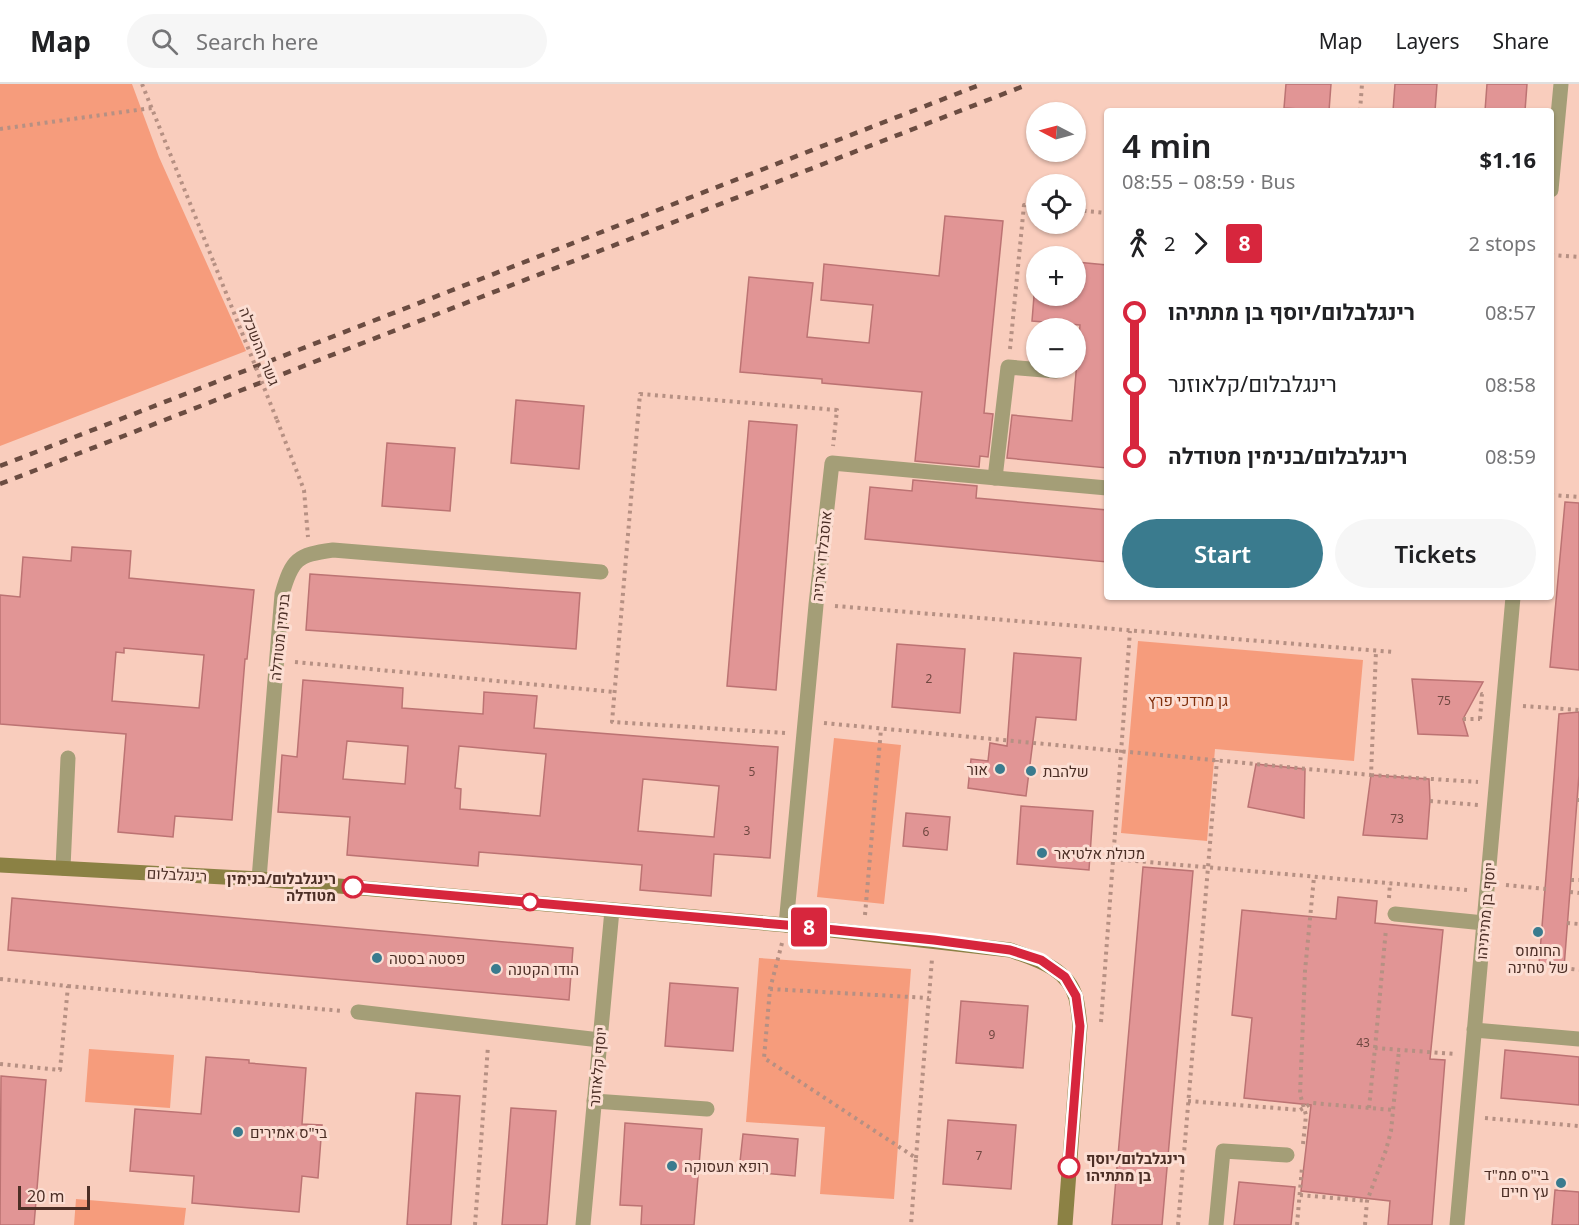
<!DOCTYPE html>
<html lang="en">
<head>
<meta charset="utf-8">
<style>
  body { margin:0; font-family:"Noto Sans",Heebo,sans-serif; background:#f6f6f6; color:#202124; height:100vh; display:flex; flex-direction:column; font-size:22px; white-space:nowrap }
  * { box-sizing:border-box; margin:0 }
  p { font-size:20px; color:#757577 }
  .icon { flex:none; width:33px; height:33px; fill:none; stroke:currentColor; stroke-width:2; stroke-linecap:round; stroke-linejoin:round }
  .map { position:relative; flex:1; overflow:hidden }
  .side { position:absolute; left:1104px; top:24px; width:450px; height:492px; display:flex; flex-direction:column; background:#fff; border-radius:6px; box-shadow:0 2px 4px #0004 }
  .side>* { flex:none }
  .badge { padding:0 12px; border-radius:4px; font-size:21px; line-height:39px }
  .needle { width:39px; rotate:276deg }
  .controls { position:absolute; left:1026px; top:18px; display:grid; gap:12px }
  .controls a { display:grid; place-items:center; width:60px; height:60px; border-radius:50%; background:#fff; box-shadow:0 2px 4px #0004; font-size:30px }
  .scale { position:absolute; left:18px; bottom:15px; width:72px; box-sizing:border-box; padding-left:6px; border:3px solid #4b2e25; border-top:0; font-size:16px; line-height:21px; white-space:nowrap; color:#4b2e25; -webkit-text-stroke:4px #fcded3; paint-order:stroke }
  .map>.badge { position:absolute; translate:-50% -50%; box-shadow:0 0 0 3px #fff }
  .legs { display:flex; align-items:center; gap:9px; height:66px; padding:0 18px; font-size:20px }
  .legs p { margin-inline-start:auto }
  .summary { display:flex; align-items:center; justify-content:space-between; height:102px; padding:0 18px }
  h1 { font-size:33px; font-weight:600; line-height:45px }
  .button { display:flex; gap:12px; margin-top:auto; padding:12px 18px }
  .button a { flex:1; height:69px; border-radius:36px; background:#3a7b8e; color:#fff; font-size:24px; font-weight:600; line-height:69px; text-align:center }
  .button a+a { background:#f6f6f6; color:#202124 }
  ul { padding:0 18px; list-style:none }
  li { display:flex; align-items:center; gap:21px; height:72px; font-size:22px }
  li i { display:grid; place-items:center; width:9px; height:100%; margin:0 8px; background:currentColor }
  li i::after { content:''; width:15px; height:15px; margin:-8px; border:4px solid; border-radius:50%; background:#fff }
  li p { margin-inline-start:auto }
  li:first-child i { background:linear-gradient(#0000 50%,currentColor 0) }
  li:last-child i { background:linear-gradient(currentColor 50%,#0000 0) }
  header { display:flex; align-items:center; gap:36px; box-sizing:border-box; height:84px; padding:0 30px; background:#fff; border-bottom:2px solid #e0e0e0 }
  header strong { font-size:28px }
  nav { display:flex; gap:33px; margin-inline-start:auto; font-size:21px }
  .search { width:420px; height:54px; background:#f6f6f6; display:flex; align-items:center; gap:15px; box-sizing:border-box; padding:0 21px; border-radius:33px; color:#757577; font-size:22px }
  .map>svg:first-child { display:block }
</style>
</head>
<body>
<header>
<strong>Map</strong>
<div class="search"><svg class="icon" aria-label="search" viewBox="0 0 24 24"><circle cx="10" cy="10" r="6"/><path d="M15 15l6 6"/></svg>Search here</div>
<nav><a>Map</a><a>Layers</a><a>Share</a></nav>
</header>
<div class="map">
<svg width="1579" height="1141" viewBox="0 0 1579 1141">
  <rect width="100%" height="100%" fill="#f9cdbd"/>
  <path fill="#f69c7c" d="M0 0H132L159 73 246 267 0 362Z
    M1138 557 1363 576 1354 677 1215 665 1207 757 1121 749Z
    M834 654 901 661 884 820 817 813Z
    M759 874 911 885 894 1115 820 1110 825 1043 746 1038Z
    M89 965 174 971 170 1024 85 1018Z
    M76 1115 186 1124 184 1141H74Z"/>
  <path fill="#e19595" stroke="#bc7373" stroke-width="1.5" fill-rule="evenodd" d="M1286 0H1331L1329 27 1284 24Z
    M1395 0H1437L1435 27H1393Z
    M1487 0H1527L1525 27H1485Z
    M945 132 1003 137 984 329 993 330 988 373 980 372 979 383 915 377 922 308 822 299V295L740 288 749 193 813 199 807 253 869 259 873 221 821 216 824 180 939 192Z
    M1076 178 1107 181V384L1007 374 1012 331 1072 337 1080 241 1032 237 1034 212H1076Z
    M516 316 584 322 579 385 511 379Z
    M749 337 797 341 776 606 727 602Z
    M387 359 455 364 450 427 382 422Z
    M913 396 977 402 976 414 1107 426V478L865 455 870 403 912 407Z
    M1565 418 1579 419V586L1550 583Z
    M72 463 131 467 129 494 254 506 247 575H245L232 736 175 732 173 753 118 748 126 650 0 640V511L20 513 23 473 71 477ZM124 564 204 571 199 624 112 617 116 568 124 569Z
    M310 490 580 509 576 565 306 546Z
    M897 560 965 565 960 629 892 623Z
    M1014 569 1081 574 1076 636 1036 633 1026 712 968 704 971 675 988 677 990 659 1007 662Z
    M1412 595 1483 598 1463 635 1468 652 1418 650Z
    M303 596 403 604 402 624 483 630 484 608 537 612 534 644 778 663 770 774 714 770 711 812 640 806 642 781 479 768 478 782 347 771 350 733 278 728 282 671 297 673ZM347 657 408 662 405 700 343 695ZM459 662 546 670 540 732 460 725 461 705 455 704ZM643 695 719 702 714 753 638 747Z
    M1579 628V691L1564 884 1539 880 1559 630Z
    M1256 680 1305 685 1304 734 1248 723Z
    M1371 691 1429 695 1430 717 1427 755 1363 751Z
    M1021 722 1093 727 1089 786 1017 780Z
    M906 729 950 733 947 766 903 762Z
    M1143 783 1193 787 1162 1141H1112Z
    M1338 813 1377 817 1375 839 1443 846 1430 975 1445 976 1432 1141H1388L1390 1117 1301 1107 1311 1021 1244 1014 1252 934 1232 931 1242 826 1336 835Z
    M12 814 573 864 569 916 8 866Z
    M670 899 738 904 733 967 665 962Z
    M961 917 1028 922 1023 984 956 979Z
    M1505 966 1579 973V1021L1501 1014Z
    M206 973 249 976V979L306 984 302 1040 322 1041 318 1094 302 1092 299 1128 192 1119 194 1092 130 1087 135 1025 201 1030Z
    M1 992 46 996 34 1141H0Z
    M416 1009 460 1012 451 1141H407Z
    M511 1024 556 1027 547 1141H502Z
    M948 1036 1016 1041 1011 1105 943 1100Z
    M625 1039 702 1045 694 1141H641L642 1122 620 1121Z
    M743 1050 798 1055 795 1092 739 1087Z
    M1239 1098 1295 1103 1291 1141H1234Z
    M1555 1106 1579 1108V1141H1552Z"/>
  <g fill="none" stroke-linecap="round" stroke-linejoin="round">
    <path stroke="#b69083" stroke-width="4" stroke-dasharray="3 4.5" stroke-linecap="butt" d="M142 0 214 179
      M1360 27 1362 0
      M0 45 152 24
      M1076 126 1107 129
      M1551 171 1579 173
      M1010 265 1024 121 1036 122
      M277 336 304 406 308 453
      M1551 411 1579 413
      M835 522 1393 568
      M295 578 615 608
      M1523 622 1579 626
      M1463 635H1480
      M1480 635 1482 610 1485 611
      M824 639 1371 691 1376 567
      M785 649 612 638 640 310 837 326 833 362
      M1371 691 1478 698
      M1577 716H1579
      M1430 717 1478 721
      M1113 775 1467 806
      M1571 796H1579
      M1506 801 1546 805
      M1570 808 1579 809
      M1389 814 1390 799
      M865 831 881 645
      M1567 839 1579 840
      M782 859 770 905 764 974 916 1074 911 1141
      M1564 884 1579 886
      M0 895 68 902 60 986 0 980
      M68 902 342 927
      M770 905 929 914
      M1101 938 1130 547
      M1375 964 1386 845
      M1188 1017 1300 1026 1312 1019 1393 1026
      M1369 1024 1375 964 1455 970
      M1485 1034 1579 1042
      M1303 1060 1306 1031 1300 1010 1305 887 1314 793
      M916 1074 932 875
      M1300 1111 1367 1117
      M475 1141 488 962
      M1178 1141 1217 676
      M1297 1141 1302 1083
      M1365 1141 1367 1117 1386 1066 1391 1047 1399 966"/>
    <path stroke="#a49e77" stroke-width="15" d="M995 394 1008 283 1056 287
      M63 784 68 674
      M1395 830 1484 839
      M358 928 600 956
      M594 1017 707 1025
      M1216 1141 1223 1067 1287 1071"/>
    <path stroke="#a49e77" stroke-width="15" d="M1551 106 1561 0
      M259 795 282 510C292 475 297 471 333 466L601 488
      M786 841 816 521 832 379 1107 404
      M1474 946 1579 955
      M583 1141 612 826
      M1457 1141 1513 513"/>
    <path stroke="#8b8144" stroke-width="15" d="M0 781 259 795 786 841 1010 866C1035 875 1068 884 1076 914 1078 923 1079 933 1080 942L1065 1141"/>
    <path stroke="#6b4c41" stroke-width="4.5" stroke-dasharray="8 8" stroke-linecap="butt" d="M0 382 982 0
      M0 400 1029 0"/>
    <path stroke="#b69083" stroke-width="4" stroke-dasharray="3 4.5" stroke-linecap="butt" d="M214 179 277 336"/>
  </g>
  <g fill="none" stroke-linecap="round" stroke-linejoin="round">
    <defs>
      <path id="line-1" d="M353 803 786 841 934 856 1010 866 1041 876 1065 893 1076 912 1080 942 1069 1083"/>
    </defs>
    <use href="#line-1" stroke="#fff" stroke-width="14"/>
    <use href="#line-1" stroke="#d7263d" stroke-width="9"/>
  </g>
  <g fill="#3a7b8e" stroke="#fcded3" stroke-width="2">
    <circle cx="1000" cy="685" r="6"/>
    <circle cx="1031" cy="687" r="6"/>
    <circle cx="1042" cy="769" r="6"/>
    <circle cx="1538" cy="848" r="6"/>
    <circle cx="377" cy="874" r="6"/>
    <circle cx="496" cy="885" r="6"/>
    <circle cx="238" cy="1048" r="6"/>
    <circle cx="672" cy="1082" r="6"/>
    <circle cx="1561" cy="1099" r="6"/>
  </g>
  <g fill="#fff" stroke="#d7263d" stroke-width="3">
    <circle cx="353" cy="803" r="10"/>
    <circle cx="530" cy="818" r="8"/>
    <circle cx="1069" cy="1083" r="10"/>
  </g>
  <g text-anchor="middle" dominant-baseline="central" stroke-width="6" stroke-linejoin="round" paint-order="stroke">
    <g font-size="12" fill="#704841">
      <text x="929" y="594">2</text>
      <text x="1444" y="616">75</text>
      <text x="752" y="687">5</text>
      <text x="1397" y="734">73</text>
      <text x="747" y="746">3</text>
      <text x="926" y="747">6</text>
      <text x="992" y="950">9</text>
      <text x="1363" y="958">43</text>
      <text x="979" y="1071">7</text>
    </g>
    <g font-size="15" fill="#4b2e25" stroke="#fcded3">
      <text transform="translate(260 262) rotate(68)">גשר ההשכלה</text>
      <text transform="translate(821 472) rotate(-84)">אוסבלדו ארניה</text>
      <text transform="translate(279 553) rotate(-84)">בנימין מטודלה</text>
      <text transform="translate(177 790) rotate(3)">רינגלבלום</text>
      <text transform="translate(1485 827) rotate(-85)">יוסף בן מתיתיהו</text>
      <text transform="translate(597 983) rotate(-85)">יוסף קלאוזנר</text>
    </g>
    <g font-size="15" fill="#7f2d0a" stroke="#fcded3">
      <text x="1188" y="616">גן מרדכי פרץ</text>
    </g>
    <g font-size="15" fill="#4b2e25" stroke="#fcded3" text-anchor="start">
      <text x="988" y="685" text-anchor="end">אור</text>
      <text x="1043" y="687">שלהבת</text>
      <text x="1054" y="769">מכולת אלטיאר</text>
      <text x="1538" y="866" text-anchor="middle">החומוס<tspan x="1538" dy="17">של טחינה</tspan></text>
      <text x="389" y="874">פסטה בסטה</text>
      <text x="508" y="885">הודו הקטנה</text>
      <text x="250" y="1048">בי"ס אמירים</text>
      <text x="684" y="1082">רופא תעסוקה</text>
      <text x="1549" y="1090" text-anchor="end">בי"ס ממ"ד<tspan x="1549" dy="17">עץ חיים</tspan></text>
    </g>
    <g font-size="15" font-weight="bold" fill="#4b2e25" stroke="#fcded3" text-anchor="end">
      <text x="336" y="794">רינגלבלום/בנימין<tspan x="336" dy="17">מטודלה</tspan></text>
      <text x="1086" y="1074" text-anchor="start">רינגלבלום/יוסף<tspan x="1086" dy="17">בן מתתיהו</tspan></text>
    </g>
  </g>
</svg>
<div class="controls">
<a><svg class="needle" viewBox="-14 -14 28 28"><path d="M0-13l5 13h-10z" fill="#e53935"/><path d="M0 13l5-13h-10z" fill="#757577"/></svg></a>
<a><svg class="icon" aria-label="locate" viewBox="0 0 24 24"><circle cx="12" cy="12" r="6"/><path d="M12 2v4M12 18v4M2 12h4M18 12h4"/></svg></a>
<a>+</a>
<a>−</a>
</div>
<div class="scale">20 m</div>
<b class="badge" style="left:809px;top:843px;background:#d7263d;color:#fff">8</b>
<section class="side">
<div class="summary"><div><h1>4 min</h1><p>08:55 – 08:59 · Bus</p></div><b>$1.16</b></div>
<div class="legs"><svg class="icon" aria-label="walk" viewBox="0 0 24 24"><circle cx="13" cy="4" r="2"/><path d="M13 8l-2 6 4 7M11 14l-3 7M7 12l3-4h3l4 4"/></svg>2<svg class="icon" aria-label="forward" viewBox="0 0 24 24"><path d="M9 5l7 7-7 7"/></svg><b class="badge" style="background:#d7263d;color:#fff">8</b><p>2 stops</p></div>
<ul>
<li><i style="color:#d7263d"></i><b>רינגלבלום/יוסף בן מתתיהו</b><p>08:57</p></li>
<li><i style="color:#d7263d"></i><span>רינגלבלום/קלאוזנר</span><p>08:58</p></li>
<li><i style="color:#d7263d"></i><b>רינגלבלום/בנימין מטודלה</b><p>08:59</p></li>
</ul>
<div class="button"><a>Start</a><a>Tickets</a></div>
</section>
</div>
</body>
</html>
